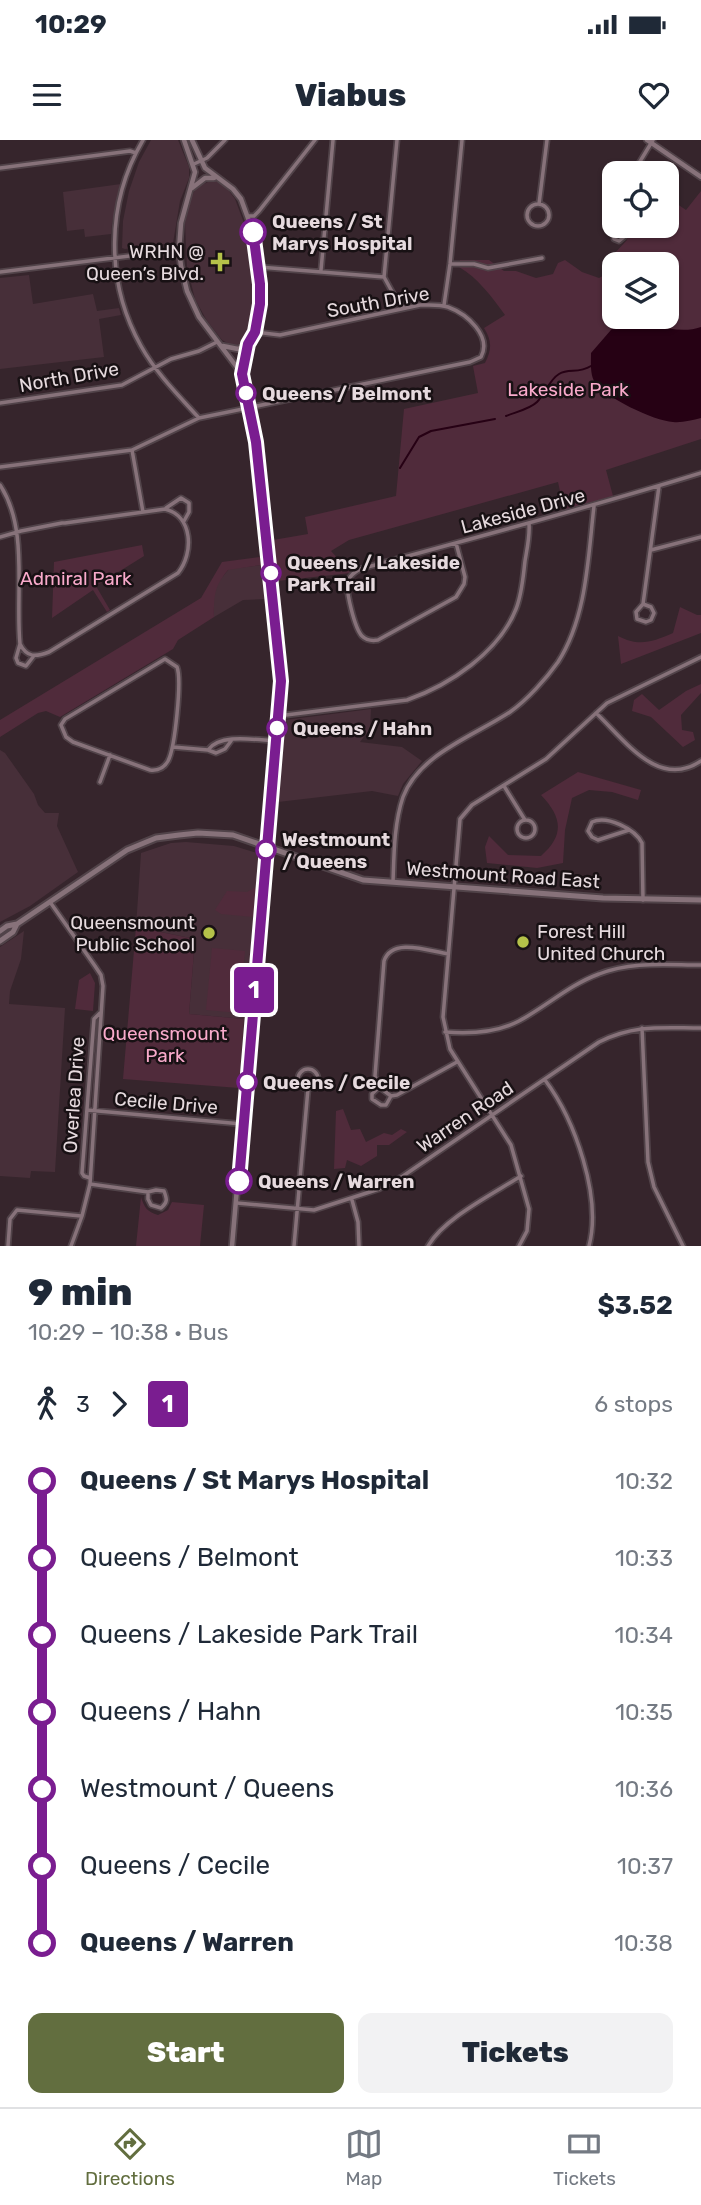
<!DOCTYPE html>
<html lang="en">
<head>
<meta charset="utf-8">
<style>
  body { margin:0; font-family:Rubik,sans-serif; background:#f2f2f3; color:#1f2937; height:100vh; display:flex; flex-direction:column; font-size:26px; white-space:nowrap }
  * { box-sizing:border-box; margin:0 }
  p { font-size:23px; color:#747a83 }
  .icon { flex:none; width:38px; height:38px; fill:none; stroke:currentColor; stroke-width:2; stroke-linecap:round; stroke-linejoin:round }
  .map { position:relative; height:1106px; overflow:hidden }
  .drawer { display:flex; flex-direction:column; background:#fff; flex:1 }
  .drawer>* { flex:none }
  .badge { padding:0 14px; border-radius:5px; font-size:24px; line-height:46px }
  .controls { position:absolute; left:602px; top:21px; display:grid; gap:14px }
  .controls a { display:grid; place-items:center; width:77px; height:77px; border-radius:14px; background:#fff; box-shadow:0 2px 5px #0004; font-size:35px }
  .map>.badge { position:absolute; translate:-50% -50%; box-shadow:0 0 0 4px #fff }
  .legs { display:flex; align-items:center; gap:10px; height:77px; padding:0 28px; font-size:23px }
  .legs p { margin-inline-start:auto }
  .summary { display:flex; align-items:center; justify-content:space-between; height:119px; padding:0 28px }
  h1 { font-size:38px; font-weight:800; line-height:52px }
  .cta { display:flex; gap:14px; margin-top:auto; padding:14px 28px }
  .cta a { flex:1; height:80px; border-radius:14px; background:#626e3f; color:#fff; font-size:28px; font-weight:800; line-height:80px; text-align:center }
  .cta a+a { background:#f2f2f3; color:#1f2937 }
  ul { padding:0 28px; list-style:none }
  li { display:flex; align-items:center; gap:24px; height:77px; font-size:26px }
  li i { display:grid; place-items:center; width:10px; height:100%; margin:0 9px; background:currentColor }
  li i::after { content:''; width:18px; height:18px; margin:-9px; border:5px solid; border-radius:50%; background:#fff }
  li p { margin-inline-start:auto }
  li:first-child i { background:linear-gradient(#0000 50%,currentColor 0) }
  li:last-child i { background:linear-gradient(currentColor 50%,#0000 0) }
  .status { display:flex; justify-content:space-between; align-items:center; height:49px; padding:0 35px; background:#fff; direction:ltr }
  .status svg { height:19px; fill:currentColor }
  header { display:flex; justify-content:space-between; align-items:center; height:91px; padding:0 28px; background:#fff; font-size:32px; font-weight:800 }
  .tabs { display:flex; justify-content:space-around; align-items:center; height:98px; border-top:2px solid #e0e1e3; background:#fff; font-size:19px; color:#747a83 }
  .tabs a { display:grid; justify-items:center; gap:4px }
  .tabs .active { color:#626e3f }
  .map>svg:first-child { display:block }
</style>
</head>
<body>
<div class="status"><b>10:29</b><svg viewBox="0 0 49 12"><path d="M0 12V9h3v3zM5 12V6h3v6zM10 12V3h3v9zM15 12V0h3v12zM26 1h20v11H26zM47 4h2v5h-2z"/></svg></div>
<header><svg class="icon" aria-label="menu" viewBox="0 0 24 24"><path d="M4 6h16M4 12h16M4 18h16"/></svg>Viabus<svg class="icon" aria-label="heart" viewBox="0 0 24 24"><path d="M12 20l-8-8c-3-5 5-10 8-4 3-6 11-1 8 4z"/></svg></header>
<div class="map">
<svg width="701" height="1106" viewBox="0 0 701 1106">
  <rect width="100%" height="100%" fill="#36252c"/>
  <path fill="#472f39" d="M151 0H178L189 27V38L180 61 173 103 125 109 122 108 123 81 129 51 139 22Z
    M210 41H219L224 44 235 59 244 83 252 113 254 138 251 183 247 198 241 204 233 206 222 200 207 181 195 159 187 127 185 83 191 57 197 47Z
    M121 44 112 83 111 94 85 97 84 89 67 91 63 52Z
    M29 135 33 164 93 154 97 171 119 168 121 175 99 179 104 217 0 229V138Z
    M261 425 265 459 243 460 214 477V453L219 441 229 429Z
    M371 569 370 589 360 602 402 607 422 621 403 644 398 656 372 651 278 662 285 580Z
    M0 610 5 613 34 654 38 665 45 673H59L57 686 78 732 30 766 0 782Z
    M186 702 234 706 257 713 259 716 244 879 189 874 195 799 136 787 141 713 171 703Z
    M24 791 21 819 10 851 9 864 65 868 55 1032 31 1031 30 1038 0 1036V807Z"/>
  <path fill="#502b3b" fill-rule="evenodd" d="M701 51V299L606 330 613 356 564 370 558 342 349 400 331 411 351 433 277 441 273 400 308 394 305 377 396 356 404 269 478 253 473 226 485 223C492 209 492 201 484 188L505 175C492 157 478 138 459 127L460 120H489L504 131H516L536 138 553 134 558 123 565 120 582 132 599 138 614 130V114L627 100 628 89 634 86H667V57L686 70ZM614 124H667V177H614Z
    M142 405 144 416 96 446 110 470 107 472 93 450 52 478 54 422Z
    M260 417 261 425 228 430C214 447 214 455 214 477L178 500 173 509 60 577 46 571 38 573 0 597V580L201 458 222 422Z
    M680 467 697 475H701V493L621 524 618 496C639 507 652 502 673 493Z
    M701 544V553L681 575 682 590 693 592 695 600 683 607 651 577 632 571 634 560 642 554 659 570 686 551Z
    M578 632 641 650 638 660 612 652 589 650 572 658 565 690 563 723 537 728 487 723 485 707 489 696 508 715 541 716C565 695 562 677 541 655Z
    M256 747 253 777 221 774 215 770 227 751 247 752Z
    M136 787 195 799 189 874 244 879 239 948 123 939Z
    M212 808 245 811 239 873 206 870Z
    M90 833 95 843 93 871 75 869 79 840Z
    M343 969 351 990 360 989 366 1002 384 993 392 995 401 989 407 992 389 1005H377V1016L361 1026 347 1020 345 1028 334 1029 336 971Z
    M141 1057C144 1067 147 1072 158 1075L168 1070 172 1062 204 1065 200 1106H136Z"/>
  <path fill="#260114" d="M625 180C650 181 676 196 701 187V278C692 280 682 283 673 282 654 281 604 257 594 241 590 233 591 221 591 213L617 183Z"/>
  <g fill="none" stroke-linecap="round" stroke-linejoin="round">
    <path stroke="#260114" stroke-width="2" d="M506 276C516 272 530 269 537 262 545 254 549 240 559 234 569 228 578 234 591 226
      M400 328 419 297 431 291 495 279"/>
    <defs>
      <path id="minor" d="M143 0C106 63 105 142 141 206 156 233 178 255 199 278
        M397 0 384 137 395 157 404 168
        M194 24 207 18 225 0
        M0 28 130 11 136 13
        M633 33 653 0
        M539 64 547 0
        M527 75a11 11 0 1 1 22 0a11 11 0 1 1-22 0Z
        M248 76H254L259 71 315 0
        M614 85V99L619 101 624 97 617 86
        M450 124H474L488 128 542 118
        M259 127 384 137
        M321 130 333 0
        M0 132 178 110
        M444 165 450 124 462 0
        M0 263 122 245 171 219 199 211 217 202
        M132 310 143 372
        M0 327 132 310 199 278 470 222 481 217C492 196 467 174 448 167 439 164 429 165 420 165L280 195 255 192
        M0 345C29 389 15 454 20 504 27 518 36 517 49 512L178 433C194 413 193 376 165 369L65 383H62L21 391C14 393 7 395 0 397
        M166 368 181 358 189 363V372L184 381
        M456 403 465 437 464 444 456 457 378 500C372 501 367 501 362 496 355 489 345 450 348 441 350 435 355 432 360 429 474 398 588 368 701 333
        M651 410 701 397
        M643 464 651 467 654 473 651 480 646 482 637 479 636 472 643 464 659 346
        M20 504 16 518 18 523 26 526 33 517
        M165 519 177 527C182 540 175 608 168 621 164 628 158 631 150 630L73 602 66 597 61 585 65 579Z
        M596 573C624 599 658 650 701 621
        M278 576 407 560C450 545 499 512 516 469 522 454 523 438 525 421 527 409 530 396 529 384
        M173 607 208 610 216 613 225 609 231 601
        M208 610C220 593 256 600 276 601
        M100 642 110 615
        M504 646 525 680
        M517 689a9 9 0 1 1 18 0a9 9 0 1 1-18 0Z
        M629 690 598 700 592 697 588 691 592 682C607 675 635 689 642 703L643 760
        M393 742C394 714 394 684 403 657 419 614 474 596 510 572 527 560 546 539 558 522 587 477 588 417 594 366
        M50 762 95 826 101 835 103 846 90 1044 82 1076 71 1106
        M448 814C429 811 392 797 384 821L375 936 379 947 391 956 397 955 457 922
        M642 888 648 1022 654 1047 683 1106
        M445 892C470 894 496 893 519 881 547 866 569 845 599 834 631 821 667 825 701 825
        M298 939a10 10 0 1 1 20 0a10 10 0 1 1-20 0Z
        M545 940C575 980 602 1057 589 1106
        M379 947 372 954V959L381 965H386L391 956
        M87 970 242 984
        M90 1038 84 1036 82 1033 94 879 100 873
        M90 1044 148 1052 156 1050 164 1051C167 1059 168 1062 161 1068L151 1065 148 1059V1052
        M352 1060 358 1082 359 1106
        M237 1063 314 1070 379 1049 403 1036 599 902C635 884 663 888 701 888
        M8 1106 10 1079 17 1070 81 1076
        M294 1106 308 949
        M428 1106C444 1078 493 1054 521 1036
        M519 1106 527 1091 529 1069 511 1005 450 909 443 877 460 679 472 665 546 619 607 563 701 517"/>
      <path id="tertiary" d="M184 0 195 32 181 83 179 110 181 126 187 151 199 177 242 234 256 302 281 541 232 1106
        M192 0 205 28 233 49 241 59 253 92 259 127 260 164 255 192 248 204 242 232
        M647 0 701 37
        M192 48 205 38H214
        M223 206 238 209 247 205"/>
      <path id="secondary" d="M0 791 7 786 17 784 127 710 156 698 179 695 198 693 233 695 363 740 603 758 701 760
        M0 801 13 792 17 784"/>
    </defs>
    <use href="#minor" stroke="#514349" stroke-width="7"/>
    <use href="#tertiary" stroke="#514349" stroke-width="8"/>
    <use href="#secondary" stroke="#514349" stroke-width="9"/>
    <use href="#minor" stroke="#87727a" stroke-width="3.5"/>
    <use href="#tertiary" stroke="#87727a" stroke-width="4.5"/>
    <use href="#secondary" stroke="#87727a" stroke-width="5"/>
  </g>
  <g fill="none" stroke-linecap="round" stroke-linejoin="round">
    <defs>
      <path id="line-1" d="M239 1041 281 541 256 302 242 234 248 204 255 192 260 164V144L253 92"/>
    </defs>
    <use href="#line-1" stroke="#fff" stroke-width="16"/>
    <use href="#line-1" stroke="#7a1d90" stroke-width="10"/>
  </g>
  <g fill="#fff" stroke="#7a1d90" stroke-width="3.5">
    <circle cx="253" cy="92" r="12"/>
    <circle cx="246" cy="253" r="9"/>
    <circle cx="271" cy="433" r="9"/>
    <circle cx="277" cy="588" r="9"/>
    <circle cx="266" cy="710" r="9"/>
    <circle cx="247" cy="942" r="9"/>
    <circle cx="239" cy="1041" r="12"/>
  </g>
  <g fill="#b5c249" stroke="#181114" stroke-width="2.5">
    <path d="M216.5 111.5h7v7h7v7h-7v7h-7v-7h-7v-7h7z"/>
    <circle cx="209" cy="793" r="7"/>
    <circle cx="523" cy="802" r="7"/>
  </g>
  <g text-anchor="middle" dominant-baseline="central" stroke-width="5" stroke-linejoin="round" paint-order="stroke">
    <g font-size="19" font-weight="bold" fill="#e6dade" stroke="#181114" text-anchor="start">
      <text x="272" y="81">Queens / St<tspan x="272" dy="22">Marys Hospital</tspan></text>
      <text x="262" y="253">Queens / Belmont</text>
      <text x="287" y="422">Queens / Lakeside<tspan x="287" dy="22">Park Trail</tspan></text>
      <text x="293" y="588">Queens / Hahn</text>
      <text x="282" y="699">Westmount<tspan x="282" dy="22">/ Queens</tspan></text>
      <text x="263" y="942">Queens / Cecile</text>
      <text x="258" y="1041">Queens / Warren</text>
    </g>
    <g font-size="19" fill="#e6dade" stroke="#181114" text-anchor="end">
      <text x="204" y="111">WRHN @<tspan x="204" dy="22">Queen’s Blvd.</tspan></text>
      <text x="195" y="782">Queensmount<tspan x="195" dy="22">Public School</tspan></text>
      <text x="537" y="791" text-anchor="start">Forest Hill<tspan x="537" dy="22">United Church</tspan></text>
    </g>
    <g font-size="19" fill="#e6dade" stroke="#181114">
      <text transform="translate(378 162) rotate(-10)">South Drive</text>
      <text transform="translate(69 237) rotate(-10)">North Drive</text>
      <text transform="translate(523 371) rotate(-15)">Lakeside Drive</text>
      <text transform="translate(503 735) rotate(4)">Westmount Road East</text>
      <text transform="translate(74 955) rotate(-86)">Overlea Drive</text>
      <text transform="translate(166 963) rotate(5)">Cecile Drive</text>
      <text transform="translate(465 977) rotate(-34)">Warren Road</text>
    </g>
    <g font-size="19" fill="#f9aacb" stroke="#181114">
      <text x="568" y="249">Lakeside Park</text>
      <text x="76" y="438">Admiral Park</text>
      <text x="165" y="893">Queensmount<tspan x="165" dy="22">Park</tspan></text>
    </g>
  </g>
</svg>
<div class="controls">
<a><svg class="icon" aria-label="locate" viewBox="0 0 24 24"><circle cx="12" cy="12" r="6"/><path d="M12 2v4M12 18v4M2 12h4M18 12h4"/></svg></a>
<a><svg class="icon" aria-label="layers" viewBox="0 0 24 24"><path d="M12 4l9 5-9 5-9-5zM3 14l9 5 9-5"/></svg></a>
</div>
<b class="badge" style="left:254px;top:850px;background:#7a1d90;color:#fff">1</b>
</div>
<section class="drawer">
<div class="summary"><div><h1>9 min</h1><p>10:29 – 10:38 · Bus</p></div><b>$3.52</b></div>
<div class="legs"><svg class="icon" aria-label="walk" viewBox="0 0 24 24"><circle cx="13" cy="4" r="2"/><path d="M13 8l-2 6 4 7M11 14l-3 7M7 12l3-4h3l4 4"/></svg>3<svg class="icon" aria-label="forward" viewBox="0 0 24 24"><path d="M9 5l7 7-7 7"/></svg><b class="badge" style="background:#7a1d90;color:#fff">1</b><p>6 stops</p></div>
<ul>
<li><i style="color:#7a1d90"></i><b>Queens / St Marys Hospital</b><p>10:32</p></li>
<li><i style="color:#7a1d90"></i><span>Queens / Belmont</span><p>10:33</p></li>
<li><i style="color:#7a1d90"></i><span>Queens / Lakeside Park Trail</span><p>10:34</p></li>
<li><i style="color:#7a1d90"></i><span>Queens / Hahn</span><p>10:35</p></li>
<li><i style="color:#7a1d90"></i><span>Westmount / Queens</span><p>10:36</p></li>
<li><i style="color:#7a1d90"></i><span>Queens / Cecile</span><p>10:37</p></li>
<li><i style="color:#7a1d90"></i><b>Queens / Warren</b><p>10:38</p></li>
</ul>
<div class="cta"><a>Start</a><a>Tickets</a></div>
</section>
<nav class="tabs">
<a class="active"><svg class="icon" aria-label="directions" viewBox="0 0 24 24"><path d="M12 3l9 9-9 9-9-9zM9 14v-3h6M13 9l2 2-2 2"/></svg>Directions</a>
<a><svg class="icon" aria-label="map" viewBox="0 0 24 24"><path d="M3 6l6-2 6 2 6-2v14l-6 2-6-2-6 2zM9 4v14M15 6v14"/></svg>Map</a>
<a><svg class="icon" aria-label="tickets" viewBox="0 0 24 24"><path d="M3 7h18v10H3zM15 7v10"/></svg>Tickets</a>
</nav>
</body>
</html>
